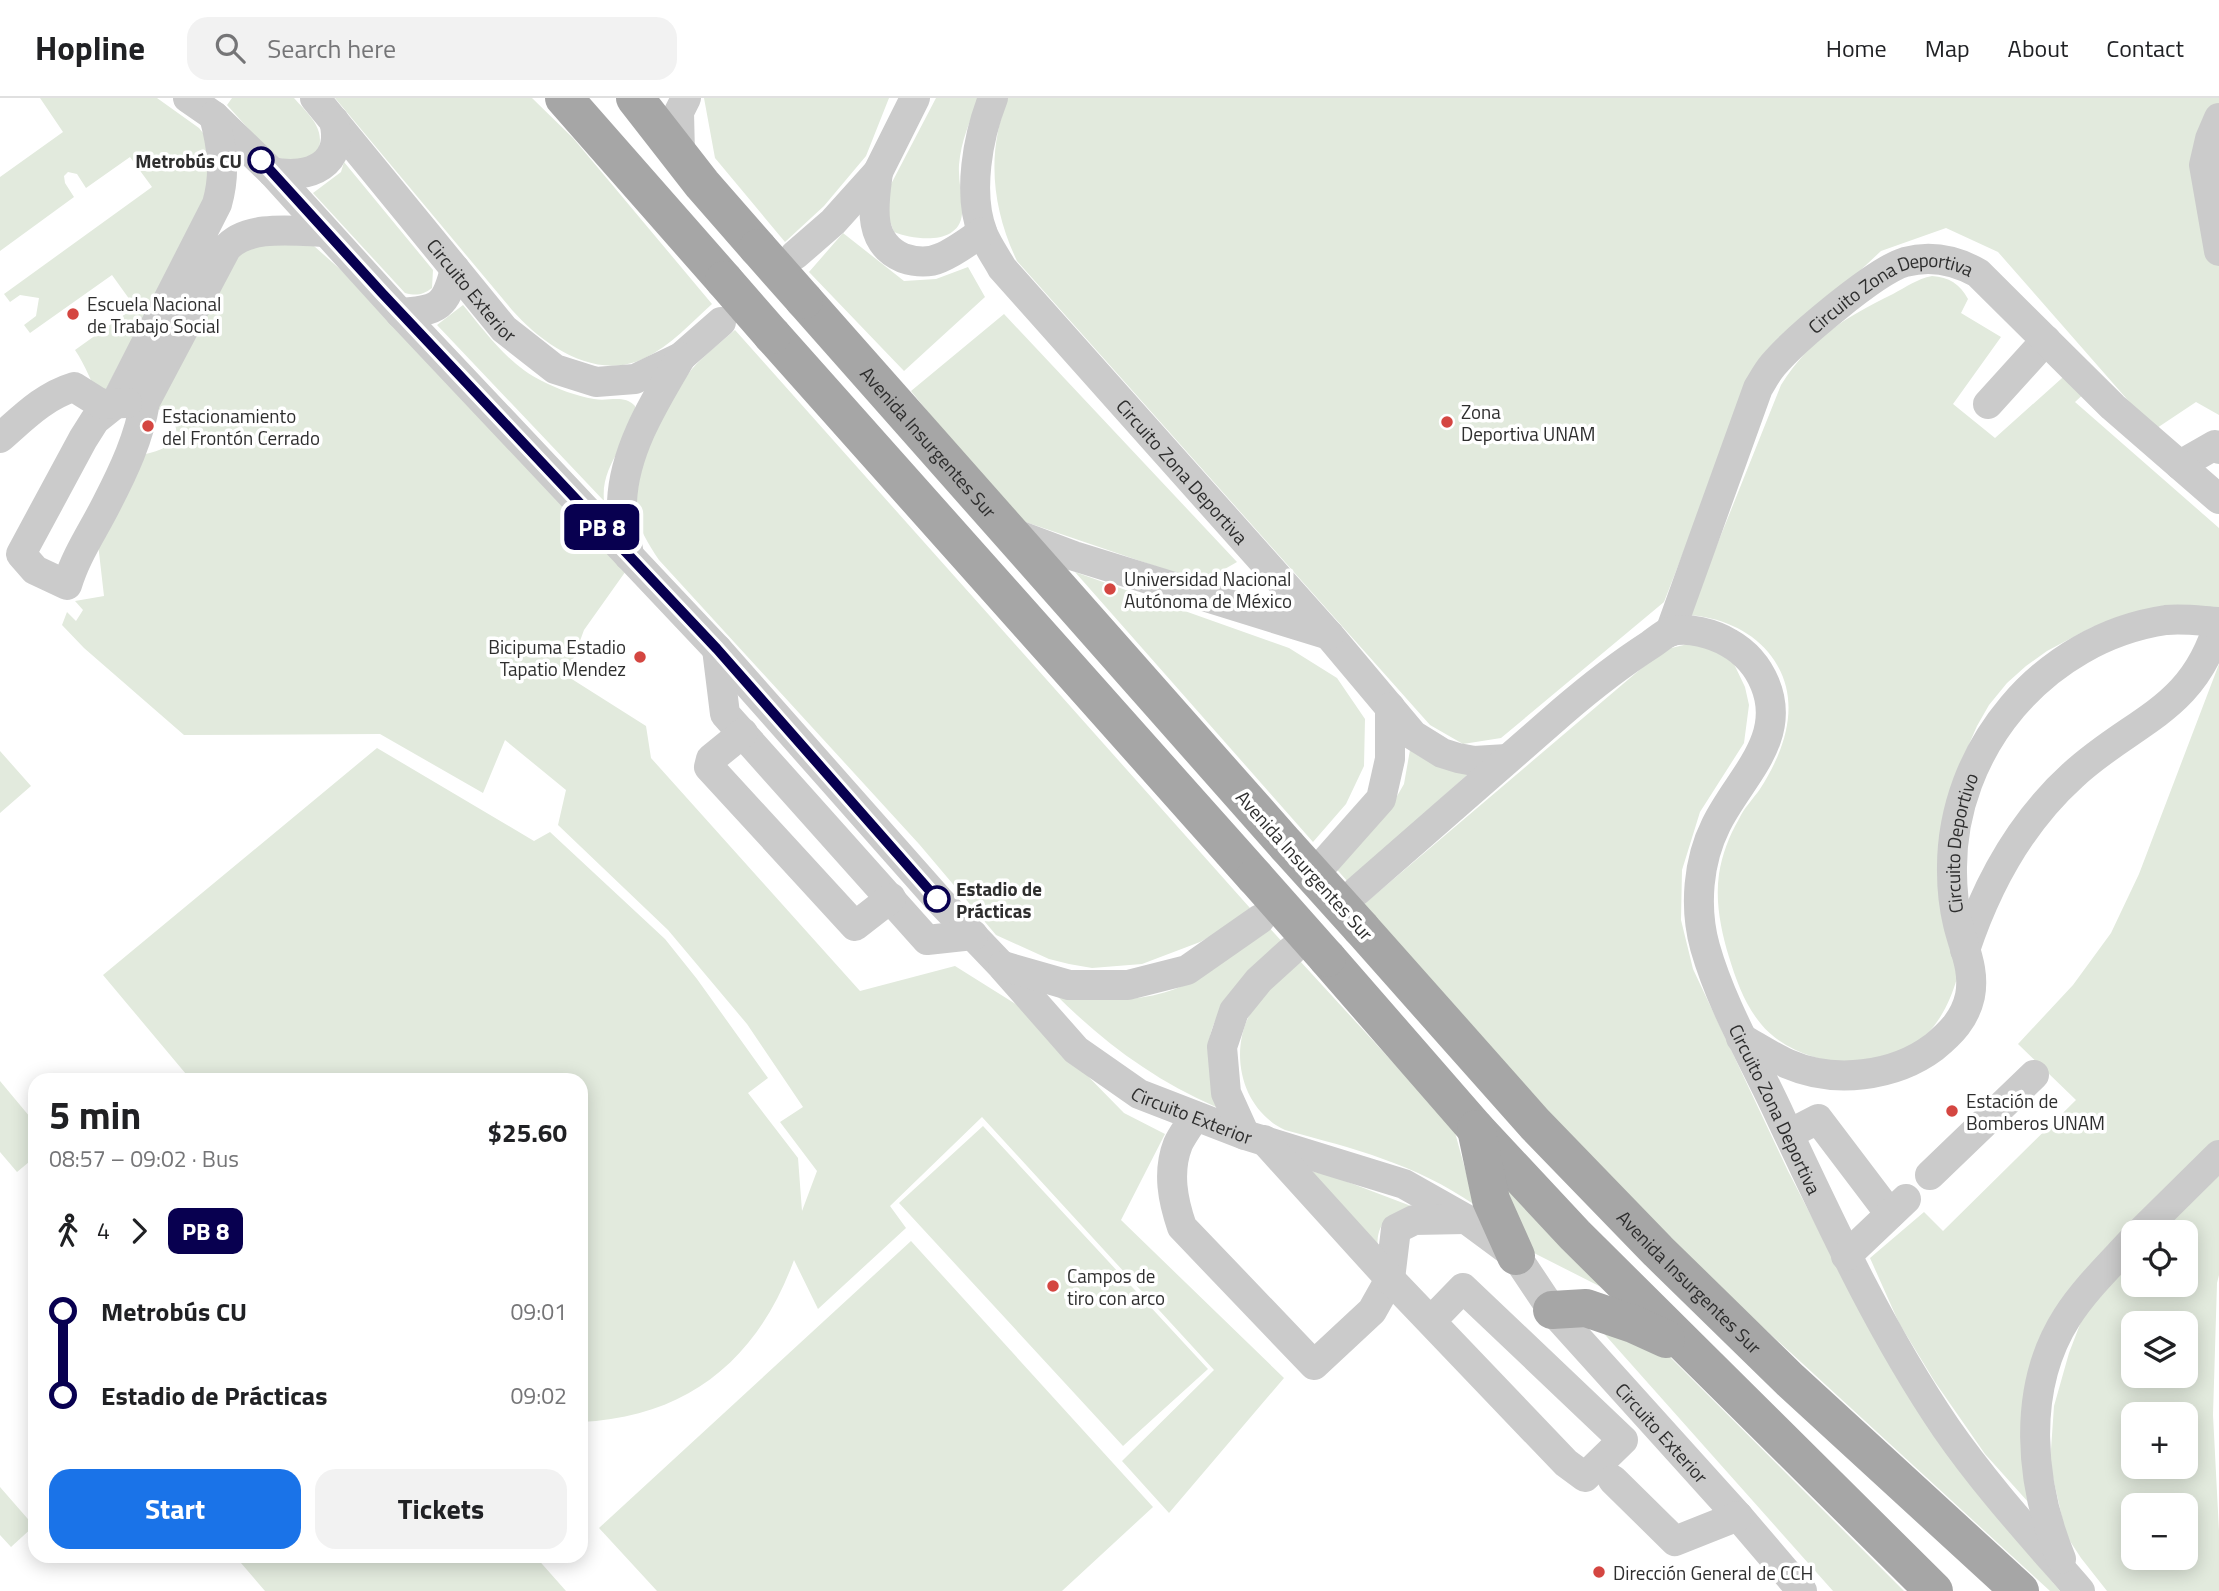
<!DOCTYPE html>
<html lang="en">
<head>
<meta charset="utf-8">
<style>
  body { margin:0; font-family:"Titillium Web",sans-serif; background:#f2f2f2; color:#202124; height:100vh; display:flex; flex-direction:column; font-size:26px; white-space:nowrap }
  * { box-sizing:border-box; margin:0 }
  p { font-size:23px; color:#757577 }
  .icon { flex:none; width:38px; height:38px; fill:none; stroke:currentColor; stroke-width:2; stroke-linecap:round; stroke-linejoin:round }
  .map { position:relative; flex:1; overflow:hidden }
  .drawer { position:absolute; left:28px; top:975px; width:560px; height:490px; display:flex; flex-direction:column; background:#fff; border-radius:21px; box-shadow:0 4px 18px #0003 }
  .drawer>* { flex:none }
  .badge { padding:0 14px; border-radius:10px; font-size:24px; line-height:46px }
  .tools { position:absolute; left:2121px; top:1122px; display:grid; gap:14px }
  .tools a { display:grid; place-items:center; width:77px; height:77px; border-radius:14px; background:#fff; box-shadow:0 4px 18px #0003; font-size:35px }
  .map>.badge { position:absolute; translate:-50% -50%; box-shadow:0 0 0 4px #fff }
  .legs { display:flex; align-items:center; gap:10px; height:77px; padding:0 21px; font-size:23px }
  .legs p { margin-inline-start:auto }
  .summary { display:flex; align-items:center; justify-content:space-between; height:119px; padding:0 21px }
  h1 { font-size:38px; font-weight:700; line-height:52px }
  .cta { display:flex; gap:14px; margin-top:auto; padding:14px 21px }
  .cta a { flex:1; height:80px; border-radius:21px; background:#1a73e8; color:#fff; font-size:28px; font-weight:700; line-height:80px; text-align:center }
  .cta a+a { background:#f2f2f2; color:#202124 }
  ul { padding:0 21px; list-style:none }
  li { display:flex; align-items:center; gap:24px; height:84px; font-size:26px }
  li i { display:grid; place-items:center; width:10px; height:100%; margin:0 9px; background:currentColor }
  li i::after { content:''; width:18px; height:18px; margin:-9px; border:5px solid; border-radius:50%; background:#fff }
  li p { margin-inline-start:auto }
  li:first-child i { background:linear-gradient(#0000 50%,currentColor 0) }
  li:last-child i { background:linear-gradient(currentColor 50%,#0000 0) }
  header { display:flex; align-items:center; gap:42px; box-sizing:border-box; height:98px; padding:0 35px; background:#fff; border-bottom:2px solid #e0e0e0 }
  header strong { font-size:33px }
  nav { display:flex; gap:38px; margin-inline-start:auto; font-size:24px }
  .search { width:490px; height:63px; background:#f2f2f2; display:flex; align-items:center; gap:18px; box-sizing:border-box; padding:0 24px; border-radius:21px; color:#757577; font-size:26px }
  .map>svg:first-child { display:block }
</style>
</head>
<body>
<header>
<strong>Hopline</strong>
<div class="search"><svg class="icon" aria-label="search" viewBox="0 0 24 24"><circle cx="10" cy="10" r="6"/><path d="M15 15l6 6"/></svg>Search here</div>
<nav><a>Home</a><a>Map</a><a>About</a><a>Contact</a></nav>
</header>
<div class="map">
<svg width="2219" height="1493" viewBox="0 0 2219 1493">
  <rect width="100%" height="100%" fill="#fff"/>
  <path fill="#e2eadd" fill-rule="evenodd" d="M40 0H157L199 30 211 45 215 82 101 301C91 285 86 268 75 252L135 209 112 177 30 235 24 227 36 218 39 200 20 197 10 204 4 196 152 89 130 59 86 90 77 76 68 74 64 78 65 85 74 99 0 153V79L63 34Z
    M232 0H294C308 16 326 30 318 53L300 66 273 58 227 7Z
    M335 0H532L573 40 712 206C691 225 670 248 645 260 596 284 543 247 512 212Z
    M704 0H889L866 58 824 108 785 144 715 60Z
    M936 0H980C970 22 961 43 959 67 958 83 963 100 962 116 959 148 914 142 894 134L884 107 889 90Z
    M1008 0H2219V317L2196 304 2154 332 1998 154 1946 130 1881 153 1754 272 1664 504 1501 640 1463 646 1430 627 1017 163C992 110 986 55 1008 0Z
    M344 64 433 172 432 190C423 197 416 198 405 195L313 95 341 74Z
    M843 135 904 183 936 181 968 169 985 199 904 273 809 174Z
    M254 145 314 148 360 189 628 470 584 532 567 578 646 628 651 660 860 893 955 868 1019 908 1124 1015 1165 1036 1121 1122 1284 1280 1169 1415 1122 1363 1214 1272 982 1019 890 1108 906 1130 818 1211 794 1162C758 1261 688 1319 581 1324V982H191L103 877 377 650 534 743 550 734 665 841 697 881 768 980 748 995 798 1060 802 1113 817 1073 780 1024 803 1009 747 926 668 832 558 727 566 692 505 642 483 695 380 636 184 637 84 550 62 527 67 514 76 523 83 512 75 503 104 498 97 437 139 358C147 355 158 354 165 349 189 334 170 316 153 308L233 154Z
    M1932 178C1949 179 1960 186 1968 201L1961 215 2001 239 1953 306 1995 340 2071 272 2089 291 2075 304 2219 430V510L2117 521 2092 529 2047 553 2026 568 2007 585 1989 607 1977 628 1953 683 1957 880C1949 908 1934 938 1906 950 1897 955 1886 960 1876 962 1839 972 1785 956 1761 926 1745 907 1736 882 1729 859 1721 832 1715 804 1719 776 1722 757 1729 738 1739 721 1744 710 1753 701 1760 691 1787 649 1804 597 1768 554 1749 531 1718 519 1689 517L1781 287C1812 239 1843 221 1893 196 1906 189 1917 181 1932 178Z
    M463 207C486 235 509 267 542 283 558 291 576 298 594 301 608 304 624 296 635 308 637 340 600 362 604 403L437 227Z
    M1004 216 1237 464 1202 484 1014 420 911 293Z
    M735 232 1250 810 1227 829 1200 844 1142 866 1092 870 1069 866 1049 861 996 837 919 746 659 462C647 444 635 425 635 403 636 366 669 300 692 271 704 257 721 244 735 232Z
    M1075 474 1289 550 1337 580 1365 621 1364 668 1346 706 1313 744Z
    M1688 546 1714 551 1734 566 1745 589 1749 607 1744 645 1700 714 1682 772 1681 822 1693 871 1788 1073 1854 1201 2039 1468 2060 1493H2050L1718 1188 1575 1045 1363 807 1663 552Z
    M2219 566V1177L2217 1185 2213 1317 2219 1433V1493H2107L2081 1460 2066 1437 2050 1366 2054 1308 2069 1255 2092 1195 2066 1208 2029 1405 1985 1356 1935 1284 1899 1225 1870 1160 1924 1114 1943 1133 2076 1002 2018 946 2073 887 2111 835 2139 776ZM2133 1134H2186V1186H2133ZM2133 1225H2186V1278H2133ZM2133 1316H2186V1368H2133ZM2133 1407H2186V1460H2133Z
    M1410 652C1429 665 1445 672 1468 676L1348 784 1332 766 1389 712 1404 686Z
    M0 653 31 688 0 715Z
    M1266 826 1286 848C1253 878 1203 910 1209 961 1211 975 1216 990 1220 1004L1216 1009C1154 982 1103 944 1055 896 1105 905 1158 906 1203 877 1225 862 1245 843 1266 826Z
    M1300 863 1454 1031 1475 1107C1413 1065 1355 1051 1285 1032 1242 1012 1228 955 1251 914 1262 894 1283 879 1300 863Z
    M0 983 35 1025V1059L17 1074 0 1054Z
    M983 1028 1208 1271 1123 1348 899 1105Z
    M1292 1069 1332 1078 1411 1108C1381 1121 1374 1129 1379 1163Z
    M1506 1087 1605 1191 1530 1153 1517 1127Z
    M911 1143 1153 1409 1062 1493H657L599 1430Z
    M1591 1221 1662 1251 1904 1493H1833Z
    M0 1389 34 1428 11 1449 0 1437Z
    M235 1458H535L566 1493H265Z"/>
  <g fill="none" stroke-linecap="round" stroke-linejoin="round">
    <g stroke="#cbcbcb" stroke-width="30">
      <path id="s1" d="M188 0 214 18 272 74 400 215 717 551 938 801 1002 868 1076 952 1139 996 1245 1037 1404 1086 1466 1121 1516 1158 1552 1212 1738 1418 1802 1493"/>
      <path id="s2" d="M315 0 504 231 555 271 596 284 635 281 681 259 721 224"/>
      <path id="s3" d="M993 0C978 38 967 96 983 136 988 148 996 159 1002 170L1329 537 1413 637 1442 655 1458 660 1474 663 1507 661"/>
      <path d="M214 18C222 48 226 75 217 106L115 306 95 322 83 341 21 456 35 472 67 487C76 457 93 433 107 405 124 372 139 340 145 304L226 151C246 126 295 133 325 134"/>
      <path d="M2219 20 2210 41 2204 67 2219 153"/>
      <path d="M680 56 679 14 686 0"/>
      <path d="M272 74C310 82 345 66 334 23"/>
      <path d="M878 74C874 105 866 144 903 160 915 164 929 165 940 160 955 154 969 143 982 134"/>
      <path d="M795 157 833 124 878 74 915 0"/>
      <path d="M400 215C439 213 446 208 455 171"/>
      <path d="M1988 306 2046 242"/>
      <path d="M0 340C23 320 44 298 74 289L101 306 127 305"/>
      <path d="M2180 367 2215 347 2219 351"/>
      <path d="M1010 434 1074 458 1329 537"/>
      <path d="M629 458C627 441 621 422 622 404 624 352 655 303 681 259"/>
      <path id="s4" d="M1670 534 1758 290C1763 282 1767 274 1773 267 1794 242 1875 173 1905 164 1931 157 1955 162 1978 175L2113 309 2219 401"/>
      <path d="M717 551 725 616 927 842 973 837"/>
      <path d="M743 635 711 661 709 669 855 828 891 800"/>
      <path d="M1326 763 1381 701 1390 661V609"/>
      <path id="s5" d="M1357 793C1426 733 1494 673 1563 613 1591 589 1619 567 1650 547 1656 543 1663 537 1669 534 1687 528 1714 536 1729 545 1745 554 1758 569 1765 586 1788 642 1738 681 1716 727 1698 763 1694 809 1705 849 1722 909 1755 963 1781 1020 1831 1126 1880 1233 1946 1330 1986 1388 2034 1440 2080 1493"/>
      <path d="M1965 852C1987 786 2021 724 2073 677 2134 621 2194 613 2219 524"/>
      <path d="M1003 868 1069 887H1128L1187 872 1260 821"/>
      <path id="s6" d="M1741 940C1757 949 1772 959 1788 966 1834 986 1894 979 1934 949 1951 935 1965 921 1970 898 1975 872 1964 851 1958 826 1954 809 1952 791 1952 774 1950 651 2044 540 2166 522 2183 520 2202 523 2219 524"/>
      <path d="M1195 1018C1190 1027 1182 1037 1178 1046 1167 1074 1173 1103 1182 1129L1314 1267 1372 1213 1390 1181 1396 1131 1414 1122 1465 1121"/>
      <path d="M1789 1036 1818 1021 1890 1116"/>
      <path d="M1245 1037 1226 995 1222 949 1234 913 1259 882 1291 853"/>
      <path d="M1264 1042 1390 1181 1566 1365 1585 1379 1623 1342 1463 1190 1431 1223"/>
      <path d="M1930 1077 2034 977"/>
      <path d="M2141 1134 2219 1057"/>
      <path d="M1846 1158 1906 1101"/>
      <path d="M1613 1382 1675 1443 1738 1418"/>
      <path d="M2061 1461C2030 1386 2021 1291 2067 1219 2085 1191 2110 1167 2133 1142"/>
    </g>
    <g stroke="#a6a6a6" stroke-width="38">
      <path d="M564 0 724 182"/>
      <path d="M635 0 702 86 758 150"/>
      <path id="s7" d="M804 202 1287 748"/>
      <path d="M772 237 1255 779"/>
      <path id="s8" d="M1361 830 1535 1026 1658 1153 1790 1282 2020 1493"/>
      <path d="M1327 860 1476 1031 1575 1137 1934 1493"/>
      <path d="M1476 1031 1491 1102 1516 1158"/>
      <path d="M1552 1212 1586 1210 1633 1226 1666 1241"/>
    </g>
    <path stroke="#a6a6a6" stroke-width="38" d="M758 150 804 202
      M724 182 772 237
      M1287 748 1361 830
      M1255 779 1327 860"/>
  </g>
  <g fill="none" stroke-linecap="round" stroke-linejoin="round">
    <defs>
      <path id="line-1" d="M261 62 382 195 717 551 937 801"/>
    </defs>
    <use href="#line-1" stroke="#fff" stroke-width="16"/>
    <use href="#line-1" stroke="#080050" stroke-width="10"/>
  </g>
  <g fill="#fff" stroke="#080050" stroke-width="3.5">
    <circle cx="261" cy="62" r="12"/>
    <circle cx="937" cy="801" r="12"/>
  </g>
  <g fill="#d44641" stroke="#fff" stroke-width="2.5">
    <circle cx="73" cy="216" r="7"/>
    <circle cx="1447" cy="324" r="7"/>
    <circle cx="148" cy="328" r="7"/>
    <circle cx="1110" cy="491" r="7"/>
    <circle cx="640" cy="559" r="7"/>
    <circle cx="1952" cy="1013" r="7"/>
    <circle cx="1053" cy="1188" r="7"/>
    <circle cx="1599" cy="1474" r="7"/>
  </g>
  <g text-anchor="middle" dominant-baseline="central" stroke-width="7" stroke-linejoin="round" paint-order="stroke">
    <g font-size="19" font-weight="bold" fill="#2e2e2e" stroke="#fff" text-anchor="end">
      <text x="242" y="62">Metrobús CU</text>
      <text x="956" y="790" text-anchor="start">Estadio de<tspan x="956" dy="22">Prácticas</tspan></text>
    </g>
    <g font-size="19" fill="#2e2e2e" stroke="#fff">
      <text stroke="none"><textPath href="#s2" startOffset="248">Circuito Exterior</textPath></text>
      <text stroke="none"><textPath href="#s4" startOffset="432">Circuito Zona Deportiva</textPath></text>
      <text stroke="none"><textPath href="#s7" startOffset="189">Avenida Insurgentes Sur</textPath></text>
      <text stroke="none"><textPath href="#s3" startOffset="450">Circuito Zona Deportiva</textPath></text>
      <text stroke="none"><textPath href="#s6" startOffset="427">Circuito Deportivo</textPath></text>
      <text transform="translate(1305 767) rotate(48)">Avenida Insurgentes Sur</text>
      <text stroke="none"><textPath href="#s5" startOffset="982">Circuito Zona Deportiva</textPath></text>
      <text stroke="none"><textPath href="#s1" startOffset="1437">Circuito Exterior</textPath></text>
      <text stroke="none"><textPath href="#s8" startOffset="483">Avenida Insurgentes Sur</textPath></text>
      <text stroke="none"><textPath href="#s1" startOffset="2023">Circuito Exterior</textPath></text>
    </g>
    <g font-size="19" fill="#2e2e2e" stroke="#fff" text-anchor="start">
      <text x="87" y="205">Escuela Nacional<tspan x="87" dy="22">de Trabajo Social</tspan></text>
      <text x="1461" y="313">Zona<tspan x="1461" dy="22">Deportiva UNAM</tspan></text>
      <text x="162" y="317">Estacionamiento<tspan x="162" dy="22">del Frontón Cerrado</tspan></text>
      <text x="1124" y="480">Universidad Nacional<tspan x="1124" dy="22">Autónoma de México</tspan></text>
      <text x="626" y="548" text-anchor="end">Bicipuma Estadio<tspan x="626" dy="22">Tapatio Mendez</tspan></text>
      <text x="1966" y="1002">Estación de<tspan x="1966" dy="22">Bomberos UNAM</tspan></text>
      <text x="1067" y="1177">Campos de<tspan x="1067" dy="22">tiro con arco</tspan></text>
      <text x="1613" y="1474">Dirección General de CCH</text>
    </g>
  </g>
</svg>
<div class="tools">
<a><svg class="icon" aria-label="locate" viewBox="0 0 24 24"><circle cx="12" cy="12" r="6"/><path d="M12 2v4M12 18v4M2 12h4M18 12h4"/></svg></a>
<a><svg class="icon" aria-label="layers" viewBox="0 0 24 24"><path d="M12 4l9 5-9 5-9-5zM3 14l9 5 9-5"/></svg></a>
<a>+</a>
<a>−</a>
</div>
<b class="badge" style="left:602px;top:429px;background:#080050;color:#fff">PB 8</b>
<section class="drawer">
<div class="summary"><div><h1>5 min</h1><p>08:57 – 09:02 · Bus</p></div><b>$25.60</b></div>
<div class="legs"><svg class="icon" aria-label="walk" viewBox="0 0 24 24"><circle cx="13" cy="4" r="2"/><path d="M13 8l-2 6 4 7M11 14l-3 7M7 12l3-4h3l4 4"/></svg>4<svg class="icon" aria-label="forward" viewBox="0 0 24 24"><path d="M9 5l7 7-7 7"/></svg><b class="badge" style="background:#080050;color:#fff">PB 8</b></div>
<ul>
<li><i style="color:#080050"></i><b>Metrobús CU</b><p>09:01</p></li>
<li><i style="color:#080050"></i><b>Estadio de Prácticas</b><p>09:02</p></li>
</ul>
<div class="cta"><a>Start</a><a>Tickets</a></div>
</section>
</div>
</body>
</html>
